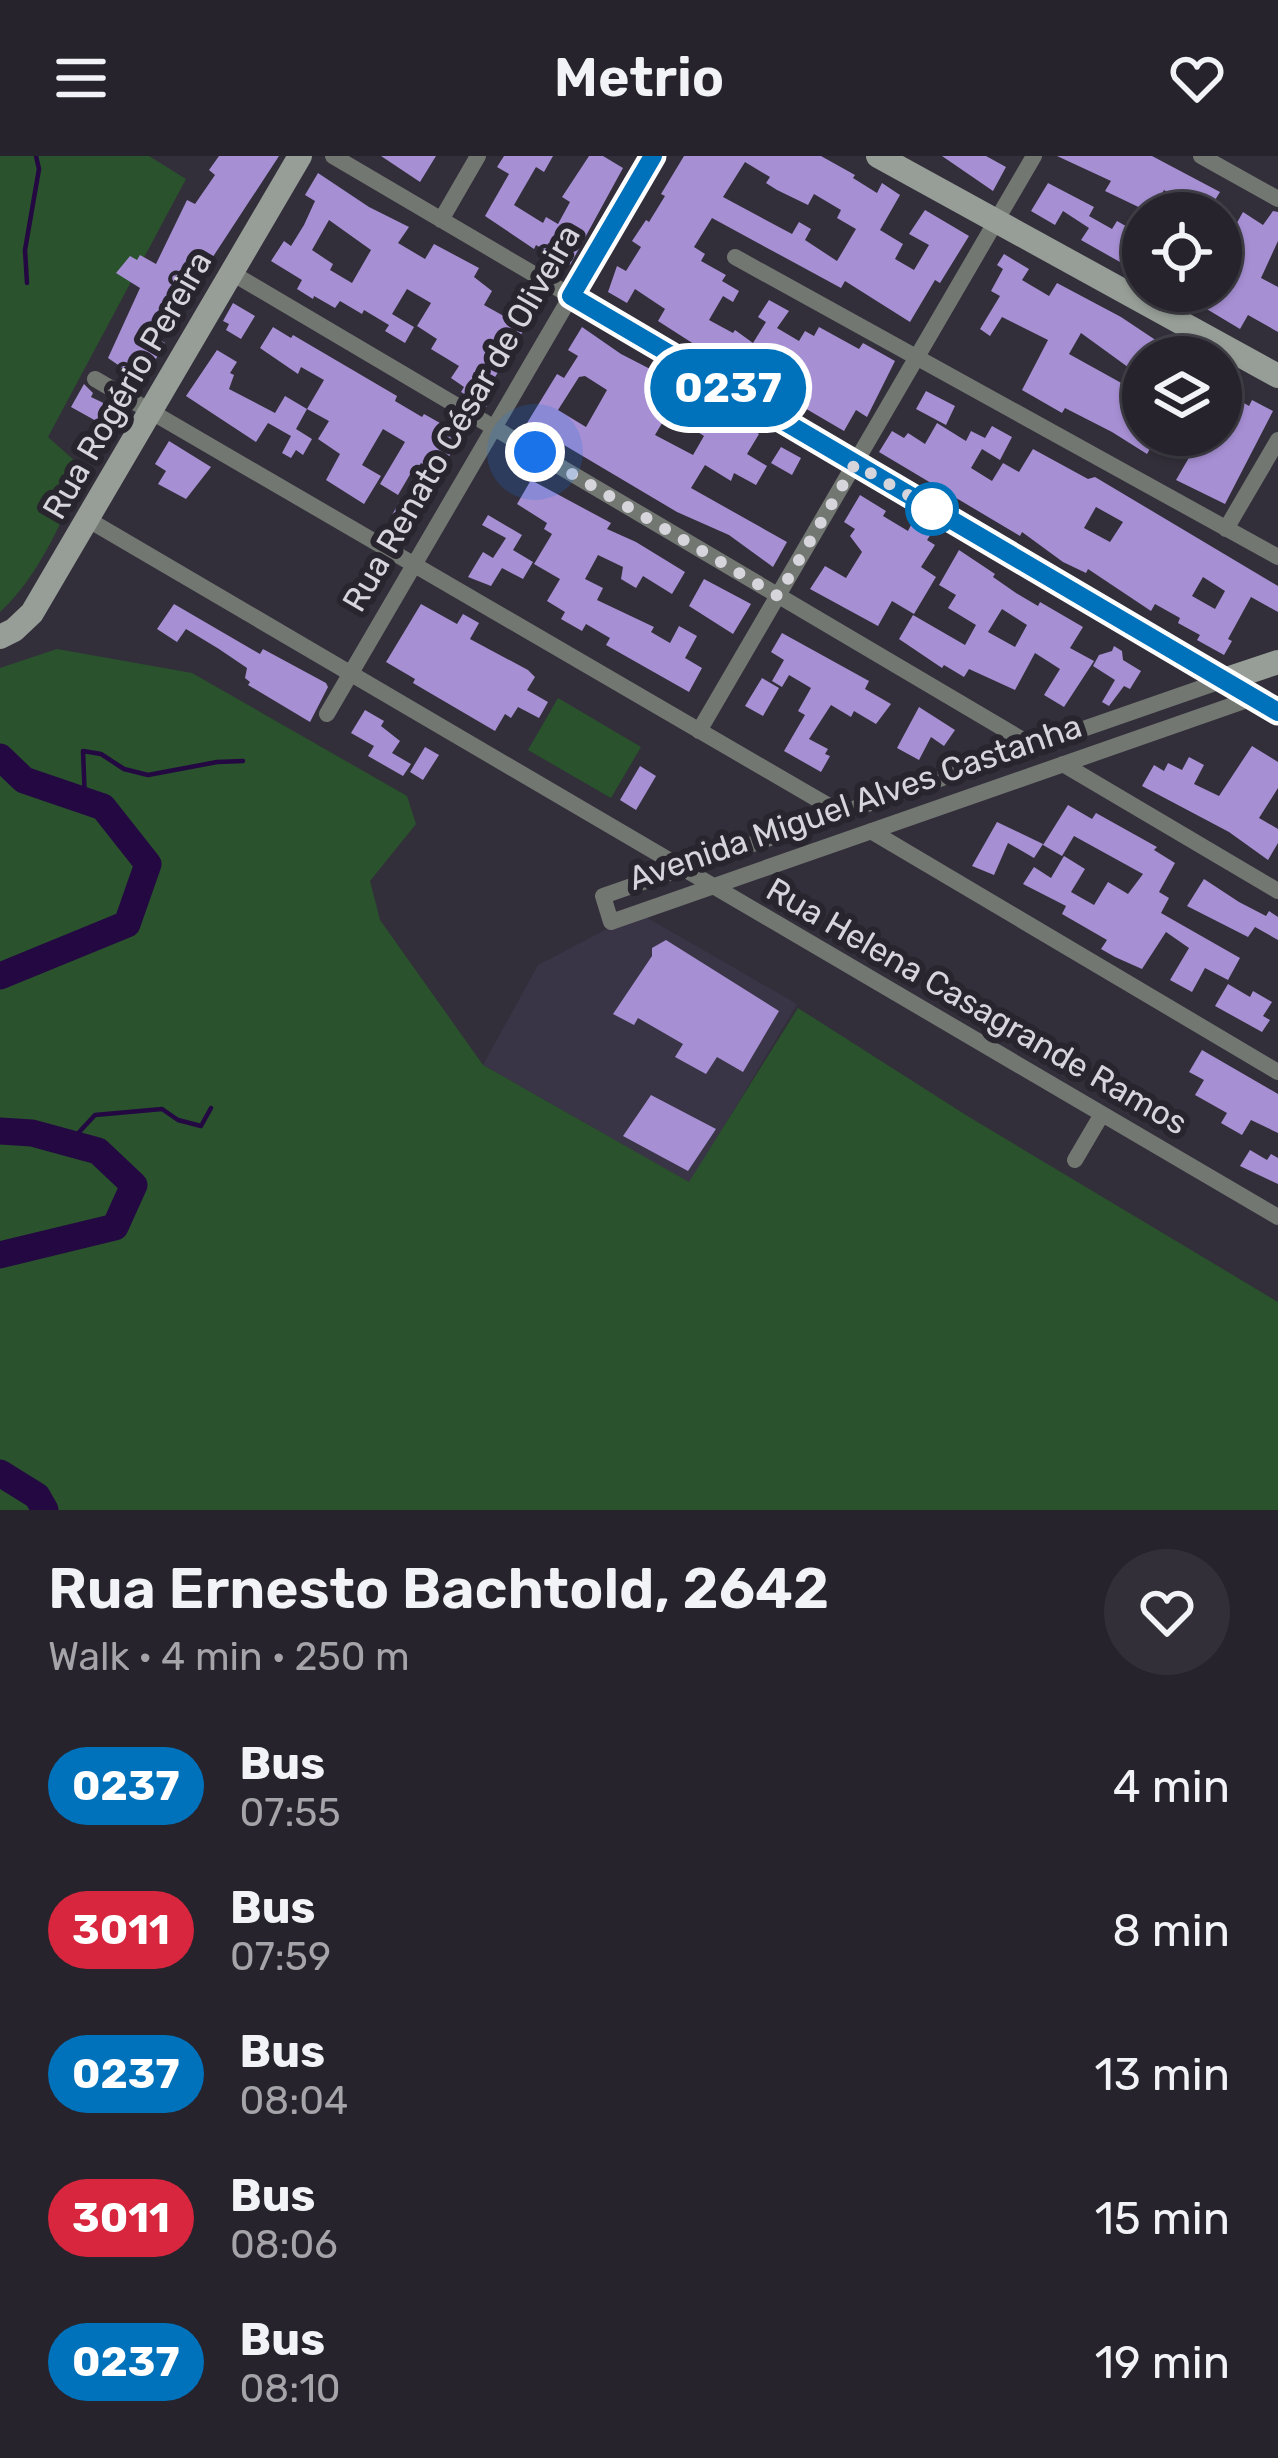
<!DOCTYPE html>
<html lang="en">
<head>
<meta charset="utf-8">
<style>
  body { margin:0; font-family:Rubik,sans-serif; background:#322f38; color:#f1f3f6; height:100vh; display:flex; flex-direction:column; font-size:45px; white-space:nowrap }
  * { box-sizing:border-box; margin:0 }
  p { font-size:39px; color:#a4a4a9 }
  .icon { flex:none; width:66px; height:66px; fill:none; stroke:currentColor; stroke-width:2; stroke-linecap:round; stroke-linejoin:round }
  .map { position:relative; height:1354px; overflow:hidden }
  .details { display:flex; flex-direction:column; background:#26232c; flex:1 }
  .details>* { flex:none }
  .badge { padding:0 24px; border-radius:39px; font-size:42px; line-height:78px }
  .controls { position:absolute; left:1122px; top:36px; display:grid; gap:24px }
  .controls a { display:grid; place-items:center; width:120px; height:120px; border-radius:50%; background:#26232c; box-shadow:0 3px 9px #0004,0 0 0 3px #424048; font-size:60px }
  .you { position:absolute; width:60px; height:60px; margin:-30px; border:9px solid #fff; border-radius:50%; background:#1a73e8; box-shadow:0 0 0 18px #1a73e833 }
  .map>.badge { position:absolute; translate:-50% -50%; box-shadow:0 0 0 6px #fff }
  .round { display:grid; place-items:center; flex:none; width:126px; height:126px; border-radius:63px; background:#322f38 }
  .overview { display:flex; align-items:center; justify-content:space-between; height:204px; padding:0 48px }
  h1 { font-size:57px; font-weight:600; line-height:90px }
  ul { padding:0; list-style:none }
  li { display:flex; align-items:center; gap:36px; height:144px; padding:0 48px }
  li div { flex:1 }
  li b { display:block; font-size:45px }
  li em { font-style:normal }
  li .badge { min-width:132px; font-weight:700; text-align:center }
  header { display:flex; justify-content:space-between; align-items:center; height:156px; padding:0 48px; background:#26232c; font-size:54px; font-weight:600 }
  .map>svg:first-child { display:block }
</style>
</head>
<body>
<header><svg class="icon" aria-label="menu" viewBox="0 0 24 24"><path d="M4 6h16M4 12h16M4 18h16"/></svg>Metrio<svg class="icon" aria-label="heart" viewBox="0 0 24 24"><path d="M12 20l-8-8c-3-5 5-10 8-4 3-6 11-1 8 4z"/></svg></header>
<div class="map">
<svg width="1278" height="1354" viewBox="0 0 1278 1354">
  <rect width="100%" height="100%" fill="#322f3a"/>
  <path fill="#3a3546" d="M644 760 797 848 690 1027 483 909 538 809 605 774Z"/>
  <path fill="#2a522d" d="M0 0H149L186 23 48 281 84 313C63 363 40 419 0 456Z
    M57 493 192 517 407 640 416 668 370 725 380 764 483 909 689 1026 798 852 969 961 1278 1146V1354H0V512Z
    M558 542 641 591 611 642 528 594Z"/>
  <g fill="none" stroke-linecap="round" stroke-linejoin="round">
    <path stroke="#230842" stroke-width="4.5" d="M27 127 25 94 39 13 36 0
      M85 645 83 595 101 598 124 613 148 619 217 606 243 605
      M69 987 95 959 162 953 178 964 201 970 211 952"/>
    <path stroke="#230842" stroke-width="27" d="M0 601 24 624 103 651 148 708 127 768 0 820
      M0 975 32 977 98 995 134 1029 115 1071 0 1099
      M0 1317 37 1340 45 1354"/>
  </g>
  <path fill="#a68fd3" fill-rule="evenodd" d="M219 0H279L182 148 171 142 151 179 165 187 156 203 151 200 137 222 108 202 140 132 116 117 130 100 137 104 140 99 156 108 187 44 195 48 215 19 209 14Z
    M381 0H436L420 26Z
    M504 0H553L544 16 536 11 514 49 543 67 546 61 558 68 570 46 562 41 589 0H603L623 12 570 109 536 89 534 93 485 60 509 18 497 11Z
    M684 0H821L855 19 853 22 877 37 882 27 900 39 880 74 903 88 895 103 914 114 929 89 909 78 925 54 969 80 940 127 935 124 910 166 845 125 841 132 712 62 694 91 705 98 701 105 726 119 722 125 739 135 733 146 723 140 709 164 733 177 735 174 753 187 766 166 758 161 769 144 789 155 777 172 799 185 805 175 814 180 819 171 859 193 863 187 895 205 867 261 856 254 844 275 738 213 736 215 658 165 665 153 635 133 627 147 608 136 617 110 626 115 641 91 632 85 646 64 649 66 665 40 661 38ZM745 6 770 21 766 27 777 34 808 49 814 38 841 54 837 62 856 73 837 105 805 84 811 73 799 66 792 78 723 41Z
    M942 0H986L1006 11 993 35Z
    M1057 0H1152L1220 36 1207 57H1193L1186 53 1188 49 1164 34 1151 57 1105 35 1111 25Z
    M318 17 369 51 409 71 398 87 425 103 434 88 479 112 474 121 492 135 484 149 525 172 492 226 498 230 486 251 461 236 464 231 451 222 459 210 431 193 437 183 417 170 431 147 407 133 392 158 414 171 405 187 385 175 389 169 364 154 362 158 340 145 335 152 314 140 313 143 297 133 302 124 271 105 284 85 291 90 304 69 315 45 305 39ZM329 64 371 94 352 127 330 114 333 108 312 94Z
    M1048 27 1094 51 1089 60 1112 73 1117 65 1138 77 1132 86 1143 92V119L1081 84 1089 72 1063 55 1055 69 1031 55Z
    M1273 55 1278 56V85L1261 122 1278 131V176L1248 159 1240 173 1190 143 1195 135H1221V83L1226 86 1243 56 1263 69Z
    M1004 98 1029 113 1022 124 1049 140 1057 127 1121 161 1181 201H1156L1143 191V222L1081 177 1069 198 1143 239V279H1158L1147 298 1112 276 1065 252 1062 257 1022 234 1048 184 1002 161 990 180 980 173 1000 140 991 135 1003 113 997 109Z
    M233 147 255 160 241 183 226 174 229 168 223 165Z
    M273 171 291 182 293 179 397 240 395 245 422 261 424 258 440 267 464 284 457 297 453 294 438 318 421 307 418 311 415 310 398 339 380 328 405 286 383 273 362 309 381 320 364 348 326 324 340 298 318 283 329 265 307 253 324 224 301 211 298 218 260 192Z
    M582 171 621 198 691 234 686 242 714 259 718 254 723 258 725 255 759 278 747 298 767 310 756 329 734 317 731 325 705 309 691 332 787 386 773 411 729 379 677 356 527 267 557 218 564 222 578 200 568 194ZM585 220 607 234 586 271 558 254 579 221ZM668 257 704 280 693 299 655 279Z
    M217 194 237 206 230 217 234 219 229 233 275 257 285 240 307 253 296 273 312 283 303 299 296 294 291 302 282 297 291 280 268 267 256 286 186 240Z
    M84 228 93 237 91 241 120 255 97 303 84 295 98 266 71 251Z
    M926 235 955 250 946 269 916 253Z
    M1226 236 1249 250 1252 244 1273 255 1225 348 1176 324 1194 293 1170 279H1221V244Z
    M937 267 966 285 971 275 985 282 992 270 1012 281 1000 304 982 293 971 312 992 325 1003 307 1019 316 1033 293 1088 323 1095 321 1278 430V456L1251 441 1228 483 1232 485 1224 499 1197 484 1200 479 1178 467 1180 462 1155 448 1151 455 1088 413 1086 417 1063 406 1022 376 1020 380 879 296 892 275 904 282 908 277 925 288ZM1096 351 1123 366 1110 386 1084 372ZM1203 421 1225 435 1215 453 1192 440Z
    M169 285 211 311 186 343 158 328 166 315 155 308Z
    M781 291 801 302 792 319 771 307Z
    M531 324 611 367 607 373 636 386 685 416 672 438 643 420 636 432 621 423 623 411 598 399 585 423 603 432 597 444 654 471 651 476 670 487 679 470 697 480 685 502 702 512 689 536 606 489 610 482 586 468 582 475 561 463 565 456 547 445 560 423 534 408 552 378 544 373 547 367 517 348Z
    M860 339 886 355 883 360 908 375 912 367 931 378 927 384 935 389 921 411 936 421 914 458 892 445 878 470 810 433 825 410 846 422 862 396 850 380 855 373 844 366Z
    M401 343 422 354 410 378 392 368 396 362 392 359Z
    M488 359 522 379 513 394 533 406 523 423 502 412 491 430 468 421 483 396 493 402 506 382 482 369Z
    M959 394 995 418 993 421 1016 437 1038 450 1040 446 1083 471 1070 492 1094 505 1064 551 1044 539 1060 513 1035 497 1015 534 969 513 964 521 944 509 942 512 899 483 913 459 965 489 976 469 948 452 956 439 939 429ZM1002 453 1027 469 1015 491 988 476Z
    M704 423 751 448 733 478 689 450Z
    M174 448 260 498 263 493 326 527 328 531 310 566 248 529 250 526 245 522 247 512 219 493 186 473 177 486 157 473Z
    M421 448 457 468 463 458 479 467 470 483 528 514 535 521 527 534 548 546 539 562 518 551 511 562 505 558 495 575 413 527 415 523 386 506Z
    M782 477 869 525 865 533 891 548 876 568 854 555 851 561 831 549 809 583 828 593 825 598 830 600 821 616 784 595 805 559 798 555 811 532 789 519 782 531 772 525 784 504 771 496Z
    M1114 490 1122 495 1123 504 1141 515 1130 533 1124 530 1109 550 1102 546 1115 524 1093 510 1099 499 1112 495Z
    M762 522 779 532 763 560 745 550Z
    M919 551 955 574 944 590 931 581 919 604 897 592Z
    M365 554 384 565 381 570 400 585 392 597 411 608 403 620 368 600 374 590 351 577Z
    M1252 590 1278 606V632L1259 662 1278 673V687L1268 704 1229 676 1142 630 1154 609 1164 615 1168 607 1182 614 1189 601 1204 609 1194 628 1219 640Z
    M425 591 439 599 423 624 410 616Z
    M640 610 656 620 636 654 620 644Z
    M1068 649 1092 663 1096 657 1157 691 1154 694 1175 707 1159 736 1169 742 1161 757 1240 802 1228 824 1205 812 1192 836 1170 824 1189 792 1166 776 1142 813 1115 801 1101 793 1107 784 1062 758 1066 750 1023 728 1034 711 1051 722 1064 700 1085 713 1071 736 1094 749 1108 726 1128 738 1143 718 1074 680 1062 700 1043 689Z
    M997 666 1043 688 1034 702 1008 687 994 719 972 710Z
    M1204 723 1239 746 1266 760 1269 755 1278 761V784L1255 771 1248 781 1187 750Z
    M666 784 779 855 743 916 717 901 706 918 675 901 683 888 638 862 634 869 613 858 652 800V792Z
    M1228 828 1250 841 1253 835 1272 846 1263 860 1270 864 1262 876 1215 850Z
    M1202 894 1278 938V977L1251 964 1242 979 1221 967 1227 957 1195 939 1204 924 1189 916Z
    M651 939 716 973 688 1015 623 980Z
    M1250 994 1267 1004 1271 998 1278 1002V1028L1240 1010Z"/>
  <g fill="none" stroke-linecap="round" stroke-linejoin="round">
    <path stroke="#727772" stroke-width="16" d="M1201 0 1278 43
      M441 64 478 0
      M735 101 1278 401
      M232 117 1033 590
      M95 223 841 657
      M87 363 1278 1061
      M1226 373 1278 284
      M1224 524 603 740 611 766 1253 542
      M327 558 571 140 333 0
      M699 575 1034 0
      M1063 608 1278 735
      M871 675 1278 916
      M1075 1004 1102 958"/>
    <path stroke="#979e97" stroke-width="24" d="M653 0 571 140 1278 556
      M878 0 1278 220
      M0 481 14 474 32 457 300 0
      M1224 524 1278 506"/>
  </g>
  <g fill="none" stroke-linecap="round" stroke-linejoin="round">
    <defs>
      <path id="line" d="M653 0 571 140 1278 556"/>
    </defs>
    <use href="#line" stroke="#fff" stroke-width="27"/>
    <use href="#line" stroke="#0072bc" stroke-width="18"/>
    <path stroke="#d7d5dc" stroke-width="12" stroke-dasharray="0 21.6" d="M535 296 778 440 855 308 937 356 932 353"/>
  </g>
  <circle fill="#fff" stroke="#0072bc" stroke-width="6" cx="932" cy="353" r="24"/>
  <g text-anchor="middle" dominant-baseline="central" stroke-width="12" stroke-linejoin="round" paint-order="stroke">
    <g font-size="33" fill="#d7d5dc" stroke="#28252f">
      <text transform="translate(127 229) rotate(-60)">Rua Rogério Pereira</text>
      <text transform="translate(461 262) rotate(-60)">Rua Renato César de Oliveira</text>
      <text transform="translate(855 646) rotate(-19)">Avenida Miguel Alves Castanha</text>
      <text transform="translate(977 850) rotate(30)">Rua Helena Casagrande Ramos</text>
    </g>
  </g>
</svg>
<div class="controls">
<a><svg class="icon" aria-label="locate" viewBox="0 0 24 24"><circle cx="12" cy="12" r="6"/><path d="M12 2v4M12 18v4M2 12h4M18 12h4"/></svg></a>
<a><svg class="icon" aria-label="layers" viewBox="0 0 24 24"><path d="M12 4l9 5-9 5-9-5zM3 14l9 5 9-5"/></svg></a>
</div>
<div class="you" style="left:535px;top:296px"></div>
<b class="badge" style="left:728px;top:232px;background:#0072bc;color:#fff">0237</b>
</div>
<section class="details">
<div class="overview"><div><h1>Rua Ernesto Bachtold, 2642</h1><p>Walk · 4 min · 250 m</p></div><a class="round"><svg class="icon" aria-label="heart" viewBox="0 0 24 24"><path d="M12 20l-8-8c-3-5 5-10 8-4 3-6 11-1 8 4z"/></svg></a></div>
<ul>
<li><span class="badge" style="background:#0072bc;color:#fff">0237</span><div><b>Bus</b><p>07:55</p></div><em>4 min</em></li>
<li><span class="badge" style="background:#d7263d;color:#fff">3011</span><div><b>Bus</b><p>07:59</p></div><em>8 min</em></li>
<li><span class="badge" style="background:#0072bc;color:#fff">0237</span><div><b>Bus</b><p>08:04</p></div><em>13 min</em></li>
<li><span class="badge" style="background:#d7263d;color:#fff">3011</span><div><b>Bus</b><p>08:06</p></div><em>15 min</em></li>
<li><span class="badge" style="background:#0072bc;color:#fff">0237</span><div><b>Bus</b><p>08:10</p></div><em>19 min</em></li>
</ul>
</section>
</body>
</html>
